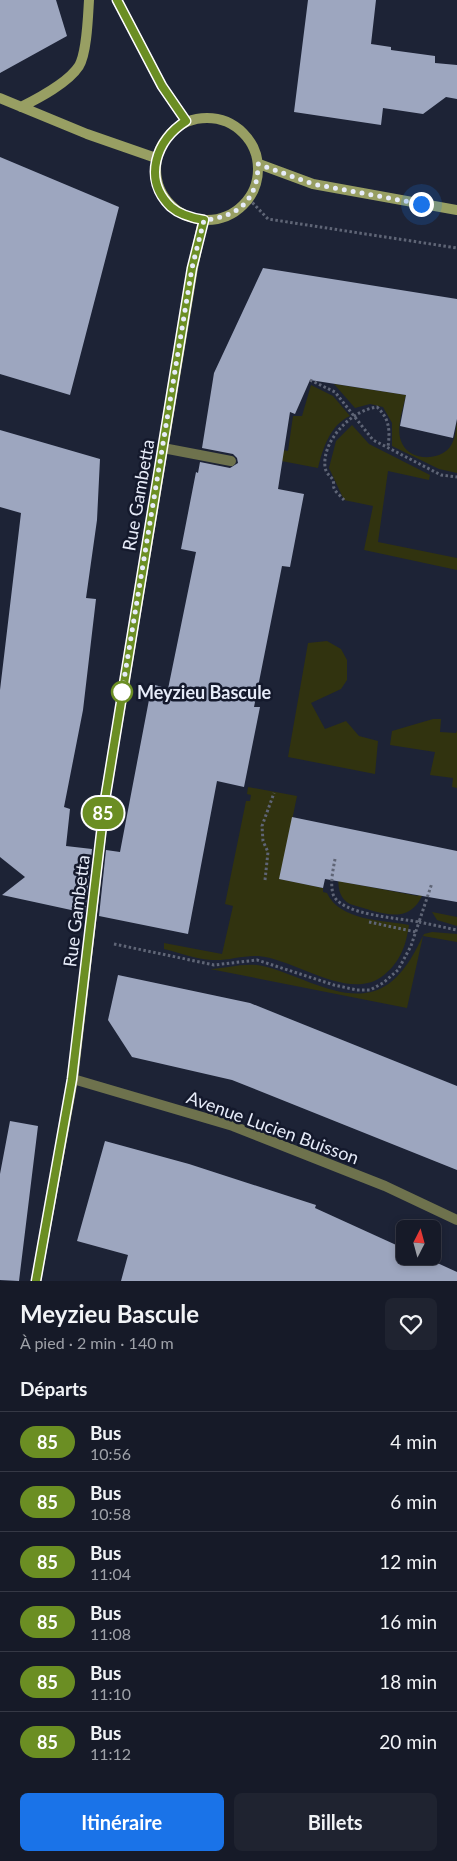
<!DOCTYPE html>
<html lang="fr">
<head>
<meta charset="utf-8">
<style>
  body { margin:0; font-family:Lato,sans-serif; background:#1f2330; color:#f1f3f6; height:100vh; display:flex; flex-direction:column; font-size:19px; white-space:nowrap }
  * { box-sizing:border-box; margin:0 }
  p { font-size:16px; color:#9ea1a8 }
  .icon { flex:none; width:28px; height:28px; fill:none; stroke:currentColor; stroke-width:2; stroke-linecap:round; stroke-linejoin:round }
  .map { position:relative; height:1281px; overflow:hidden }
  .sheet { display:flex; flex-direction:column; background:#161a28; flex:1 }
  .sheet>* { flex:none }
  .badge { padding:0 10px; border-radius:16px; font-size:18px; line-height:32px }
  .needle { width:32px; rotate:6deg }
  .tools { position:absolute; left:396px; top:1220px; display:grid; gap:10px }
  .tools a { display:grid; place-items:center; width:45px; height:45px; border-radius:8px; background:#161a28; box-shadow:0 2px 8px #0003,0 0 0 1px #353845; font-size:25px }
  .you { position:absolute; width:25px; height:25px; margin:-12px; border:4px solid #fff; border-radius:50%; background:#1a73e8; box-shadow:0 0 0 8px #1a73e833 }
  .map>.badge { position:absolute; translate:-50% -50%; box-shadow:0 0 0 2px #fff }
  h2 { padding:0 20px; font-size:19px; line-height:45px }
  .round { display:grid; place-items:center; flex:none; width:52px; height:52px; border-radius:8px; background:#1f2330 }
  .summary { display:flex; align-items:center; justify-content:space-between; height:85px; padding:0 20px }
  h1 { font-size:24px; font-weight:700; line-height:38px }
  .action { display:flex; gap:10px; margin-top:auto; padding:10px 20px }
  .action a { flex:1; height:58px; border-radius:8px; background:#1a73e8; color:#fff; font-size:20px; font-weight:700; line-height:58px; text-align:center }
  .action a+a { background:#1f2330; color:#f1f3f6 }
  ul { padding:0; list-style:none }
  li { display:flex; align-items:center; gap:15px; height:60px; padding:0 20px; border-top:1px solid #353845 }
  li div { flex:1 }
  li b { display:block; font-size:19px }
  li em { font-style:normal }
  li .badge { min-width:55px; font-weight:700; text-align:center }
  .map>svg:first-child { display:block }
</style>
</head>
<body>
<div class="map">
<svg width="457" height="1281" viewBox="0 0 457 1281">
  <rect width="100%" height="100%" fill="#1d2336"/>
  <path fill="#31330f" d="M334 384 406 395C403 409 396 428 401 441 408 461 438 462 450 447 455 440 456 430 457 421V473L439 469 392 446V423L383 407 370 404 355 408Z
    M311 385 333 396 350 416C330 425 323 448 318 468L234 452 235 440 288 451 293 416H302Z
    M352 425 369 444 430 475 429 480 388 471 378 542 457 558V570L364 550 373 506 344 500 329 468 336 441Z
    M327 641 341 649 347 660V680L341 689 311 703 325 729 346 721 359 736 378 741 375 774 288 757 308 643Z
    M433 719H441L440 732 456 733 457 731V788L452 787 453 778 430 775 435 752 390 745 392 731Z
    M248 787 297 796 280 879 323 888V892L327 893C340 921 382 920 409 925 406 945 401 961 384 975 350 1003 296 959 258 956 243 955 227 961 212 960 196 959 180 953 164 949V943L222 954 233 906 225 904 246 801H250L251 795 247 794Z
    M339 866 343 882 418 896 421 882H427C415 928 387 915 350 904 336 897 338 880 339 866Z
    M432 912 457 917V926L437 920Z
    M432 932 457 934V942L423 936 407 1008 210 969C227 968 246 962 263 966 312 978 366 1021 405 967 413 957 418 945 424 934Z"/>
  <path fill="#9da6bf" d="M0 0H56L67 36 0 73Z
    M308 0H376L371 44 391 47V50L435 56V63L457 65V99L446 97 423 114 383 108 381 125 294 112Z
    M0 157 119 207 70 395 0 374Z
    M263 268 457 299V419L453 438 400 426 406 395 310 380 295 414 290 412 278 489 304 494 290 567 282 566 254 707H260L244 787 217 781 188 934 99 916 106 850 120 852 152 684 168 689 196 552 181 549 196 472 198 473 200 462 230 468 238 463 237 458 233 454 202 448 214 373Z
    M0 430 100 459 97 520 86 598 96 599 83 710 64 807 70 809 66 846 92 849 85 913 2 895 25 877 0 857V690L21 513 0 507Z
    M292 817 457 851V902L325 879 323 888 279 879Z
    M118 975 250 1003 457 1086V1170L232 1080 132 1057 108 1020Z
    M10 1121 38 1126 19 1281 0 1280V1174Z
    M105 1141 189 1164 316 1205 315 1208 405 1249V1256H422L457 1272V1281H121L128 1255 77 1241Z"/>
  <g fill="none" stroke-linecap="round" stroke-linejoin="round">
    <path stroke="#5f6576" stroke-width="3" stroke-dasharray="2.5 2.5" stroke-linecap="butt" d="M249 199 268 219 457 248
      M310 380 335 392 373 440 441 475 457 477
      M344 500C341 496 335 492 334 488 333 486 334 483 333 480 330 475 326 474 325 467 322 440 352 410 377 407 390 419 390 431 388 447
      M335 859C333 870 330 883 333 894 340 915 399 918 419 922L432 883
      M265 880 268 852 263 841 262 826 274 793
      M369 922 416 932
      M114 944 214 965 257 960 334 985 357 990H370L383 983 398 970 411 946 419 922 457 930"/>
    <path stroke="#6e724d" stroke-width="10" d="M163 448 231 461"/>
    <path stroke="#6e724d" stroke-width="10" d="M73 1079 233 1126 385 1186 457 1220"/>
    <path stroke="#989f63" stroke-width="10" d="M117 0 162 86 186 121
      M0 98 87 134 156 158
      M21 107C39 98 68 83 79 66 87 53 88 16 89 0
      M156 169a51 51 0 1 1 102 0a51 51 0 1 1-102 0Z
      M259 164 313 184 457 210
      M36 1281 73 1079 105 800 193 268 203 220"/>
  </g>
  <g fill="none" stroke-linecap="round" stroke-linejoin="round">
    <defs>
      <path id="line" d="M36 1281 72 1079 105 800 192 268 204 220C192 218 180 215 171 207 142 179 156 140 186 121L162 86 117 0"/>
    </defs>
    <use href="#line" stroke="#fff" stroke-width="11"/>
    <use href="#line" stroke="#6b8e23" stroke-width="8"/>
    <path stroke="#e7ecf9" stroke-width="5" stroke-dasharray="0 9" d="M122 692 192 268 204 220C238 217 258 200 258 164L313 184 421 204"/>
  </g>
  <circle fill="#fff" stroke="#6b8e23" stroke-width="2.5" cx="122" cy="692" r="10"/>
  <g text-anchor="middle" dominant-baseline="central" stroke-width="5" stroke-linejoin="round" paint-order="stroke">
    <g font-size="18" fill="#e7ecf9" stroke="#14192c">
      <text transform="translate(138 495) rotate(-80)">Rue Gambetta</text>
      <text transform="translate(76 911) rotate(-83)">Rue Gambetta</text>
      <text transform="translate(273 1127) rotate(20)">Avenue Lucien Buisson</text>
    </g>
    <g font-size="18" font-weight="bold" fill="#e7ecf9" stroke="#14192c" text-anchor="start">
      <text x="137" y="692">Meyzieu Bascule</text>
    </g>
  </g>
</svg>
<div class="tools">
<a><svg class="needle" viewBox="-14 -14 28 28"><path d="M0-13l5 13h-10z" fill="#e53935"/><path d="M0 13l5-13h-10z" fill="#9ea1a8"/></svg></a>
</div>
<div class="you" style="left:421px;top:204px"></div>
<b class="badge" style="left:103px;top:813px;background:#6b8e23;color:#fff">85</b>
</div>
<section class="sheet">
<div class="summary"><div><h1>Meyzieu Bascule</h1><p>À pied · 2 min · 140 m</p></div><a class="round"><svg class="icon" aria-label="heart" viewBox="0 0 24 24"><path d="M12 20l-8-8c-3-5 5-10 8-4 3-6 11-1 8 4z"/></svg></a></div>
<h2>Départs</h2>
<ul>
<li><span class="badge" style="background:#6b8e23;color:#fff">85</span><div><b>Bus</b><p>10:56</p></div><em>4 min</em></li>
<li><span class="badge" style="background:#6b8e23;color:#fff">85</span><div><b>Bus</b><p>10:58</p></div><em>6 min</em></li>
<li><span class="badge" style="background:#6b8e23;color:#fff">85</span><div><b>Bus</b><p>11:04</p></div><em>12 min</em></li>
<li><span class="badge" style="background:#6b8e23;color:#fff">85</span><div><b>Bus</b><p>11:08</p></div><em>16 min</em></li>
<li><span class="badge" style="background:#6b8e23;color:#fff">85</span><div><b>Bus</b><p>11:10</p></div><em>18 min</em></li>
<li><span class="badge" style="background:#6b8e23;color:#fff">85</span><div><b>Bus</b><p>11:12</p></div><em>20 min</em></li>
</ul>
<div class="action"><a>Itinéraire</a><a>Billets</a></div>
</section>
</body>
</html>
